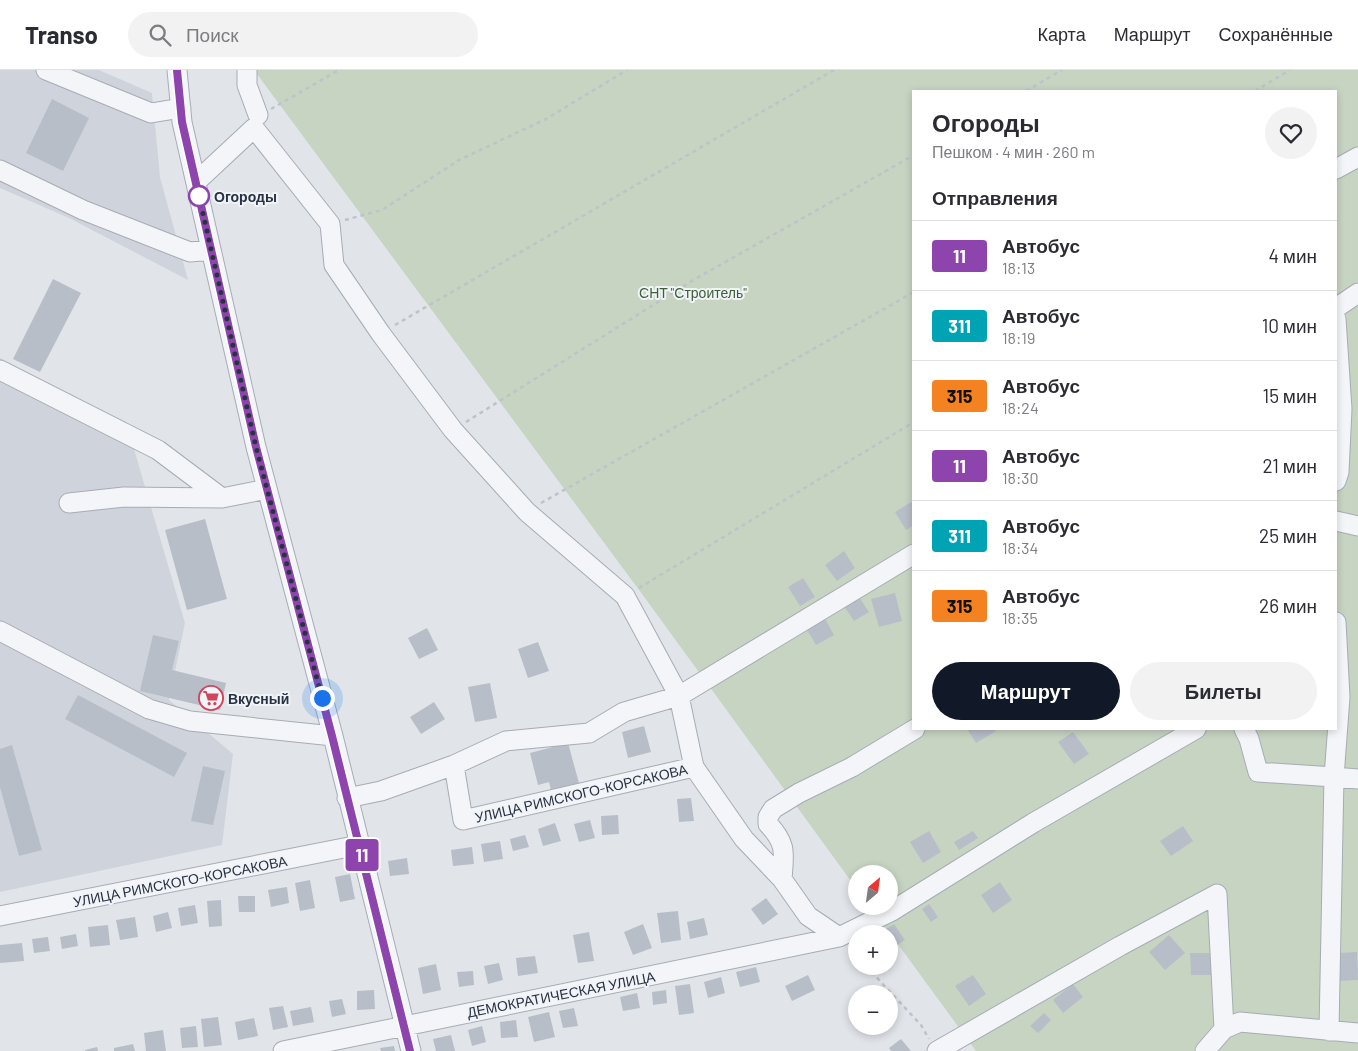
<!DOCTYPE html>
<html lang="ru">
<head>
<meta charset="utf-8">
<style>
  body { margin:0; font-family:Barlow,sans-serif; background:#f2f2f3; color:#2b2b33; height:100vh; display:flex; flex-direction:column; font-size:19px; white-space:nowrap }
  * { box-sizing:border-box; margin:0 }
  p { font-size:16px; color:#7c7c81 }
  .icon { flex:none; width:28px; height:28px; fill:none; stroke:currentColor; stroke-width:2; stroke-linecap:round; stroke-linejoin:round }
  .map { position:relative; flex:1; overflow:hidden }
  .details { position:absolute; left:912px; top:20px; width:425px; height:640px; display:flex; flex-direction:column; background:#fff; border-radius:0px; box-shadow:0 2px 8px #0003 }
  .details>* { flex:none }
  .badge { padding:0 10px; border-radius:4px; font-size:18px; line-height:32px }
  .needle { width:32px; rotate:29deg }
  .controls { position:absolute; left:848px; top:795px; display:grid; gap:10px }
  .controls a { display:grid; place-items:center; width:50px; height:50px; border-radius:50%; background:#fff; box-shadow:0 2px 8px #0003; font-size:25px }
  .you { position:absolute; width:25px; height:25px; margin:-12px; border:4px solid #fff; border-radius:50%; background:#1a73e8; box-shadow:0 0 0 8px #1a73e833 }
  .map>.badge { position:absolute; translate:-50% -50%; box-shadow:0 0 0 2px #fff }
  h2 { padding:0 20px; font-size:19px; line-height:45px }
  .round { display:grid; place-items:center; flex:none; width:52px; height:52px; border-radius:26px; background:#f2f2f3 }
  .summary { display:flex; align-items:center; justify-content:space-between; height:85px; padding:0 20px }
  h1 { font-size:24px; font-weight:800; line-height:38px }
  .button { display:flex; gap:10px; margin-top:auto; padding:10px 20px }
  .button a { flex:1; height:58px; border-radius:30px; background:#111827; color:#fff; font-size:20px; font-weight:800; line-height:58px; text-align:center }
  .button a+a { background:#f2f2f3; color:#2b2b33 }
  ul { padding:0; list-style:none }
  li { display:flex; align-items:center; gap:15px; height:70px; padding:0 20px; border-top:1px solid #e1e1e2 }
  li div { flex:1 }
  li b { display:block; font-size:19px }
  li em { font-style:normal }
  li .badge { min-width:55px; font-weight:700; text-align:center }
  header { display:flex; align-items:center; gap:30px; box-sizing:border-box; height:70px; padding:0 25px; background:#fff; border-bottom:1px solid #e1e1e2 }
  header strong { font-size:24px }
  nav { display:flex; gap:28px; margin-inline-start:auto; font-size:18px }
  .search { width:350px; height:45px; background:#f2f2f3; display:flex; align-items:center; gap:12px; box-sizing:border-box; padding:0 18px; border-radius:28px; color:#7c7c81; font-size:19px }
  .map>svg:first-child { display:block }
</style>
</head>
<body>
<header>
<strong>Transo</strong>
<div class="search"><svg class="icon" aria-label="search" viewBox="0 0 24 24"><circle cx="10" cy="10" r="6"/><path d="M15 15l6 6"/></svg>Поиск</div>
<nav><a>Карта</a><a>Маршрут</a><a>Сохранённые</a></nav>
</header>
<div class="map">
<svg width="1358" height="981" viewBox="0 0 1358 981">
  <rect width="100%" height="100%" fill="#e1e5ea"/>
  <path fill="#cfd4dc" d="M0 0H99L152 23 160 107 188 210 69 148 0 118Z
    M0 288 126 352 185 553 169 630 233 684 222 775 0 822Z"/>
  <path fill="#c7d4c2" fill-rule="evenodd" d="M254 0H1358V981H976L870 836H889V804H856V818L642 524ZM914 21H1336V659H914Z"/>
  <path fill="#b8bec7" d="M52 29 89 48 63 101 26 83Z
    M53 209 81 223 40 302 13 289Z
    M911 432 914 436V455L906 460 895 442Z
    M205 449 227 529 187 540 165 460Z
    M844 481 855 498 837 511 825 495Z
    M803 508 815 527 800 536 788 517Z
    M895 523 902 551 879 557 871 529Z
    M857 524 869 542 854 551 842 533Z
    M824 547 834 565 816 575 806 558Z
    M427 558 438 580 419 589 408 568Z
    M153 565 179 571 172 600 226 613 220 640 140 621Z
    M538 572 549 601 528 608 518 579Z
    M490 613 497 648 475 652 468 617Z
    M78 625 187 683 174 707 65 649Z
    M434 632 445 649 421 664 410 647Z
    M644 656 651 682 628 688 622 662Z
    M967 659H995L996 661 976 673Z
    M1073 662 1089 684 1074 694 1058 672Z
    M568 673 579 713 551 720 549 712 538 715 530 683Z
    M12 675 42 780 19 786 0 717V679Z
    M203 696 225 701 213 755 191 751Z
    M691 728 694 751 679 752 677 729Z
    M618 745 619 764 602 765 601 746Z
    M590 750 595 768 579 772 574 754Z
    M555 753 561 771 543 776 538 759Z
    M1183 756 1193 771 1171 786 1160 771Z
    M929 761 941 782 923 793 910 772Z
    M973 761 978 768 959 780 954 772Z
    M525 765 529 777 513 781 510 769Z
    M500 771 503 789 484 792 481 774Z
    M472 777 474 794 453 796 451 780Z
    M407 788 409 804 390 806 388 791Z
    M350 804 355 829 340 832 335 807Z
    M310 810 315 838 300 841 295 813Z
    M1000 812 1012 830 993 843 981 825Z
    M287 817 289 833 271 837 268 820Z
    M238 826H255V842H239Z
    M766 828 778 844 763 855 751 839Z
    M221 830 222 856 209 857 207 831Z
    M929 834 938 847 931 852 922 839Z
    M195 835 198 853 181 856 178 838Z
    M678 841 681 870 661 873 657 843Z
    M168 842 172 858 156 862 153 846Z
    M135 847 138 867 120 870 116 850Z
    M704 848 708 865 690 869 687 852Z
    M643 854 652 878 633 885 624 862Z
    M894 854 905 870 891 879 889 876V864H879Z
    M108 855 110 875 90 877 88 857Z
    M589 862 594 891 578 893 573 865Z
    M76 864 78 876 62 879 60 867Z
    M1169 865 1185 883 1165 900 1149 882Z
    M48 867 50 881 34 883 32 869Z
    M22 873 24 891 0 893V875Z
    M1357 882 1358 910 1339 911 1338 883Z
    M1190 883H1214V905H1191Z
    M535 886 538 903 518 906 516 888Z
    M499 893 503 910 488 914 484 896Z
    M436 894 441 920 423 924 418 898Z
    M756 897 760 912 740 917 736 902Z
    M473 901 474 915 459 917 457 902Z
    M808 905 815 920 792 931 785 916Z
    M973 905 986 924 969 936 955 916Z
    M721 907 725 923 708 928 704 912Z
    M690 914 694 943 679 945 675 916Z
    M1073 914 1083 927 1063 943 1053 930Z
    M374 920 375 939 357 940V921Z
    M666 920 667 933 653 935 652 922Z
    M637 923 640 938 623 941 620 927Z
    M342 929 346 944 332 947 329 931Z
    M283 936 288 957 273 960 269 938Z
    M311 937 314 952 293 956 290 941Z
    M574 938 578 956 563 958 559 941Z
    M549 942 555 967 534 972 528 947Z
    M1044 943 1051 950 1038 963 1030 956Z
    M218 947 222 975 204 977 201 949Z
    M254 948 258 966 238 970 235 952Z
    M516 950 518 967 501 968 500 952Z
    M196 956 198 977 182 978 180 958Z
    M482 956 486 972 472 976 468 960Z
    M163 960 166 981H146L144 963Z
    M451 965 455 981H436L433 969Z
    M901 969 911 981H891L889 978Z
    M133 974 135 981H114V978Z
    M394 976 395 981H381L380 978Z
    M97 977 98 981H85V980Z"/>
  <g fill="none" stroke-linecap="round" stroke-linejoin="round">
    <defs>
      <path id="minor" d="M46 0 151 43 181 38
        M177 0 182 52 256 377 333 666 411 981
        M247 0V15L258 45
        M1336 99 1358 87
        M0 100 83 140 190 182 211 180
        M196 112 254 58 330 154 334 195 381 264 453 360 527 442 625 526 679 626 694 697 744 769 782 809 808 846 839 867
        M1336 238 1358 223
        M1336 249 1342 339 1339 402 1336 411
        M0 300 158 380 222 428 267 419
        M69 433 124 427 222 428
        M1336 451 1358 456
        M1336 552 1340 627 1334 707 1358 709
        M0 561 149 639 190 651 333 666
        M1244 659 1249 669 1258 702 1334 707 1329 961
        M454 695 506 671 589 663 624 642 679 626 914 484
        M347 728 381 721 454 695 463 750 694 697
        M782 809C784 783 787 774 768 754V747L773 739 799 723 852 697 915 659
        M0 846 359 775
        M283 981 839 867 892 841 1033 753 1196 659
        M937 981 1120 876 1217 824 1224 959
        M1205 981 1224 959 1240 952 1358 963"/>
    </defs>
    <use href="#minor" stroke="#a6acb4" stroke-width="21"/>
    <path stroke="#bfc2c9" stroke-width="2.5" stroke-dasharray="4 4" stroke-linecap="butt" d="M1026 21 1062 0
      M1255 21 1290 0
      M271 39 339 0
      M345 150 382 140 459 90 546 49 627 0
      M395 255 834 0
      M466 352 690 212 914 85
      M541 433 914 222
      M639 518 914 352
      M850 880 856 886
      M866 896 921 955 929 969"/>
    <use href="#minor" stroke="#f4f5f8" stroke-width="19"/>
  </g>
  <g fill="none" stroke-linecap="round" stroke-linejoin="round">
    <defs>
      <path id="line" d="M177 0 182 52 256 377 332 666 410 981"/>
    </defs>
    <use href="#line" stroke="#fff" stroke-width="11"/>
    <use href="#line" stroke="#8e44ad" stroke-width="8"/>
    <path stroke="#293242" stroke-width="5" stroke-dasharray="0 9" d="M199 126 256 377 322 628"/>
  </g>
  <defs>
    <symbol id="supermarket-ring" viewBox="-11 -11 22 22"><circle r="9.5" fill="#f0f3f7" stroke="#d1445c" stroke-width="1.5"/><path d="M-6-5.5h2.5l.6 2H6L4.5 2H-2.5L-4.4-4H-6ZM-1.5 3.2a1.3 1.3 0 1 0 .1 0ZM3 3.2a1.3 1.3 0 1 0 .1 0Z" fill="#d1445c"/></symbol>
  </defs>
  <g fill-rule="evenodd">
    <use href="#supermarket-ring" x="197" y="614" width="28" height="28"/>
  </g>
  <circle fill="#fff" stroke="#8e44ad" stroke-width="2.5" cx="199" cy="126" r="10"/>
  <g text-anchor="middle" dominant-baseline="central" stroke-width="4" stroke-linejoin="round" paint-order="stroke">
    <g font-size="14" font-weight="bold" fill="#293242" stroke="#f0f3f7" text-anchor="start">
      <text x="214" y="126">Огороды</text>
    </g>
    <g font-size="14" fill="#3e5e36" stroke="#f0f3f7">
      <text x="693" y="222">СНТ "Строитель"</text>
    </g>
    <g font-size="14" font-weight="bold" fill="#293242" stroke="#f0f3f7" text-anchor="start">
      <text x="228" y="628">Вкусный</text>
    </g>
    <g font-size="14" fill="#293242" stroke="#f0f3f7">
      <text transform="translate(581 723) rotate(-13)">УЛИЦА РИМСКОГО-КОРСАКОВА</text>
      <text transform="translate(180 811) rotate(-11)">УЛИЦА РИМСКОГО-КОРСАКОВА</text>
      <text transform="translate(561 924) rotate(-11)">ДЕМОКРАТИЧЕСКАЯ УЛИЦА</text>
    </g>
  </g>
</svg>
<div class="controls">
<a><svg class="needle" viewBox="-14 -14 28 28"><path d="M0-13l5 13h-10z" fill="#e53935"/><path d="M0 13l5-13h-10z" fill="#7c7c81"/></svg></a>
<a>+</a>
<a>−</a>
</div>
<div class="you" style="left:322px;top:628px"></div>
<b class="badge" style="left:362px;top:785px;background:#8e44ad;color:#fff">11</b>
<section class="details">
<div class="summary"><div><h1>Огороды</h1><p>Пешком · 4 мин · 260 m</p></div><a class="round"><svg class="icon" aria-label="heart" viewBox="0 0 24 24"><path d="M12 20l-8-8c-3-5 5-10 8-4 3-6 11-1 8 4z"/></svg></a></div>
<h2>Отправления</h2>
<ul>
<li><span class="badge" style="background:#8e44ad;color:#fff">11</span><div><b>Автобус</b><p>18:13</p></div><em>4 мин</em></li>
<li><span class="badge" style="background:#00a3b4;color:#fff">311</span><div><b>Автобус</b><p>18:19</p></div><em>10 мин</em></li>
<li><span class="badge" style="background:#f58220;color:#111">315</span><div><b>Автобус</b><p>18:24</p></div><em>15 мин</em></li>
<li><span class="badge" style="background:#8e44ad;color:#fff">11</span><div><b>Автобус</b><p>18:30</p></div><em>21 мин</em></li>
<li><span class="badge" style="background:#00a3b4;color:#fff">311</span><div><b>Автобус</b><p>18:34</p></div><em>25 мин</em></li>
<li><span class="badge" style="background:#f58220;color:#111">315</span><div><b>Автобус</b><p>18:35</p></div><em>26 мин</em></li>
</ul>
<div class="button"><a>Маршрут</a><a>Билеты</a></div>
</section>
</div>
</body>
</html>
